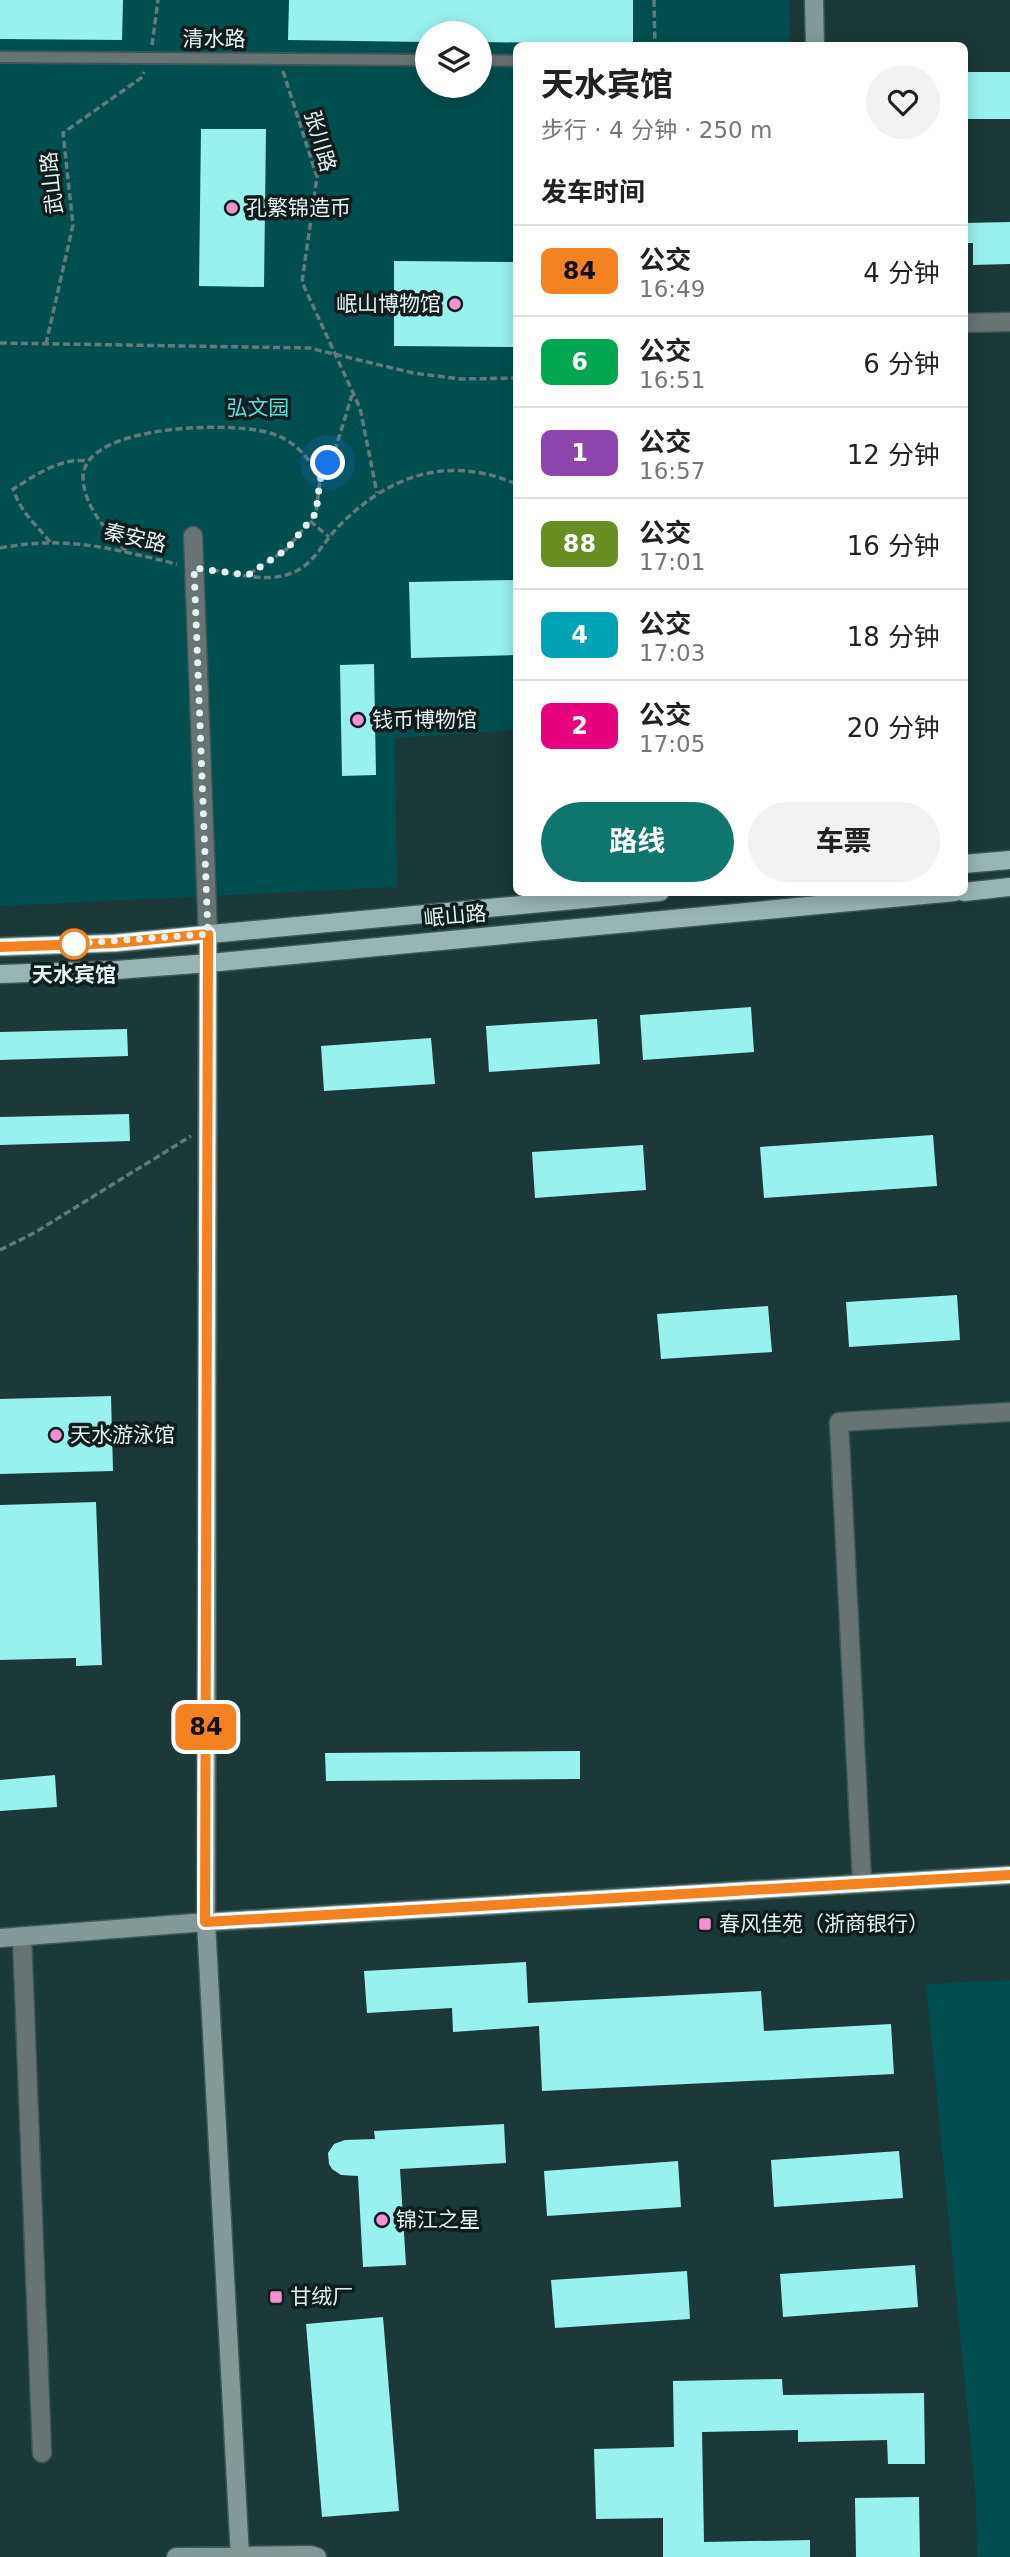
<!DOCTYPE html>
<html lang="zh">
<head>
<meta charset="utf-8">
<style>
  body { margin:0; font-family:"DejaVu Sans","Noto Sans SC",sans-serif; background:#f2f2f2; color:#222; height:100vh; display:flex; flex-direction:column; font-size:26px; white-space:nowrap }
  * { box-sizing:border-box; margin:0 }
  p { font-size:23px; color:#767676 }
  .icon { flex:none; width:38px; height:38px; fill:none; stroke:currentColor; stroke-width:2; stroke-linecap:round; stroke-linejoin:round }
  .map { position:relative; flex:1; overflow:hidden }
  .sheet { position:absolute; left:513px; top:42px; width:455px; height:854px; display:flex; flex-direction:column; background:#fff; border-radius:10px; box-shadow:0 4px 18px #0003 }
  .sheet>* { flex:none }
  .badge { padding:0 14px; border-radius:10px; font-size:24px; line-height:46px }
  .fabs { position:absolute; left:415px; top:21px; display:grid; gap:14px }
  .fabs a { display:grid; place-items:center; width:77px; height:77px; border-radius:50%; background:#fff; box-shadow:0 4px 18px #0003; font-size:35px }
  .you { position:absolute; width:35px; height:35px; margin:-18px; border:5px solid #fff; border-radius:50%; background:#1a73e8; box-shadow:0 0 0 10px #1a73e833 }
  .map>.badge { position:absolute; translate:-50% -50%; box-shadow:0 0 0 4px #fff }
  h2 { padding:0 28px; font-size:26px; line-height:63px }
  .round { display:grid; place-items:center; flex:none; width:74px; height:74px; border-radius:37px; background:#f2f2f2 }
  .overview { display:flex; align-items:center; justify-content:space-between; height:119px; padding:0 28px }
  h1 { font-size:33px; font-weight:700; line-height:52px }
  .action { display:flex; gap:14px; margin-top:auto; padding:14px 28px }
  .action a { flex:1; height:80px; border-radius:42px; background:#0f766e; color:#fff; font-size:28px; font-weight:700; line-height:80px; text-align:center }
  .action a+a { background:#f2f2f2; color:#222 }
  ul { padding:0; list-style:none }
  li { display:flex; align-items:center; gap:21px; height:91px; padding:0 28px; border-top:2px solid #e0e0e0 }
  li div { flex:1 }
  li b { display:block; font-size:26px }
  li em { font-style:normal }
  li .badge { min-width:77px; font-weight:700; text-align:center }
  .map>svg:first-child { display:block }
</style>
</head>
<body>
<div class="map">
<svg width="1010" height="2557" viewBox="0 0 1010 2557">
  <rect width="100%" height="100%" fill="#1b3938"/>
  <path fill="#004f4e" fill-rule="evenodd" d="M0 0H789L790 45 516 46V730L395 738 397 887 0 906ZM427 33H480V86H427Z
    M1010 1980V2557H977L976 2499 926 1984Z"/>
  <path fill="#99f1ee" d="M0 0H123L122 40 0 39Z
    M289 0H633V44L480 42V33H427V42L288 40Z
    M964 72H1010V119H964Z
    M201 129H266L264 287 199 286Z
    M1010 222V264L973 265V243H964V223Z
    M394 261 516 262V347L394 346Z
    M516 580V655L411 658 409 582Z
    M374 664 376 775 342 776 340 665Z
    M751 1007 754 1052 643 1060 640 1015Z
    M597 1019 600 1064 489 1072 486 1026Z
    M127 1029 128 1056 0 1060V1032Z
    M431 1038 435 1084 324 1091 321 1046Z
    M129 1114 130 1141 0 1145V1117Z
    M933 1135 937 1186 764 1198 760 1147Z
    M643 1145 646 1190 535 1198 532 1152Z
    M957 1295 960 1340 849 1347 846 1302Z
    M768 1306 772 1352 661 1359 657 1314Z
    M111 1396 113 1471 0 1474V1399Z
    M96 1502 102 1665 76 1666V1658L0 1660V1505Z
    M580 1751V1779L326 1781 325 1753Z
    M55 1775 57 1807 0 1811V1780Z
    M526 1962 528 2003 761 1991 764 2031 891 2024 894 2074 542 2091 539 2026 453 2032 452 2008 367 2013 364 1971Z
    M504 2124 506 2163 400 2169 406 2265 363 2267 358 2176 341 2175 332 2169 329 2164 328 2153 334 2144 345 2140 375 2139 374 2131Z
    M899 2151 903 2198 774 2207 771 2160Z
    M678 2161 681 2207 547 2216 544 2171Z
    M915 2265 918 2307 783 2317 780 2274Z
    M687 2271 690 2319 555 2328 551 2280Z
    M383 2317 399 2511 322 2517 306 2324Z
    M782 2379 783 2395 924 2393 925 2464H888L887 2440 798 2442V2430L702 2432 704 2542 810 2540V2557H663V2518L596 2519 594 2449 674 2447 673 2381Z
    M919 2497 920 2557H856L855 2498Z"/>
  <g fill="none" stroke-linecap="round" stroke-linejoin="round">
    <defs>
      <path id="lane" d="M0 57 427 60
        M480 60 516 61"/>
      <path id="street" d="M964 323 1010 322
        M193 536 208 935
        M862 1883 839 1422 1010 1412
        M22 1936 42 2453"/>
      <path id="secondary" d="M814 0 815 46
        M208 935 206 1922 240 2557
        M0 1938 206 1922 1010 1875
        M176 2557 311 2555 317 2557"/>
      <path id="primary" d="M964 864 1010 860
        M964 892 1010 887
        M0 947 115 943 660 892
        M0 974 116 970 209 963 955 892"/>
    </defs>
    <use href="#lane" stroke="#3b5756" stroke-width="14"/>
    <use href="#street" stroke="#3b5756" stroke-width="21"/>
    <use href="#secondary" stroke="#3b5756" stroke-width="21"/>
    <use href="#primary" stroke="#3b5756" stroke-width="21"/>
    <path stroke="#617a79" stroke-width="3.5" stroke-dasharray="7 3.5" stroke-linecap="butt" d="M654 0 655 46
      M152 45 158 0
      M283 71 317 177 302 282 360 408 377 493
      M0 343 309 348 413 373 461 379 516 378
      M46 344 73 225 63 133 141 78 144 72
      M310 521 329 537
      M50 542C34 522 22 514 13 489 36 475 61 457 88 461
      M0 548C68 535 112 549 177 564
      M126 551C107 531 84 507 83 478 82 423 241 420 276 435 297 443 311 460 320 480
      M212 570C238 574 267 583 292 573 313 565 322 544 337 528 387 476 447 454 516 484
      M249 574 287 549 316 513 320 480 336 447 352 395
      M0 1250 34 1233 191 1136"/>
    <use href="#lane" stroke="#677473" stroke-width="10"/>
    <use href="#street" stroke="#677473" stroke-width="18"/>
    <use href="#secondary" stroke="#839997" stroke-width="18"/>
    <use href="#primary" stroke="#99b5b3" stroke-width="18"/>
  </g>
  <g fill="none" stroke-linecap="round" stroke-linejoin="round">
    <defs>
      <path id="line" d="M0 947 115 943 208 934 205 1922 1010 1875"/>
    </defs>
    <use href="#line" stroke="#fff" stroke-width="16"/>
    <use href="#line" stroke="#f58220" stroke-width="10"/>
    <path stroke="#e1f2f1" stroke-width="7" stroke-dasharray="0 12.6" d="M74 944H69L208 934 194 568 248 575 287 549 316 513 320 480 328 463"/>
  </g>
  <g fill="#f690d0" stroke="#101d1d" stroke-width="2.5">
    <circle cx="232" cy="208" r="7"/>
    <circle cx="455" cy="304" r="7"/>
    <circle cx="358" cy="720" r="7"/>
    <circle cx="56" cy="1435" r="7"/>
    <rect x="698" y="1917" width="14" height="14" rx="3.5"/>
    <circle cx="382" cy="2220" r="7"/>
    <rect x="269" y="2290" width="14" height="14" rx="3.5"/>
  </g>
  <circle fill="#fff" stroke="#f58220" stroke-width="3.5" cx="74" cy="944" r="14"/>
  <g text-anchor="middle" dominant-baseline="central" stroke-width="7" stroke-linejoin="round" paint-order="stroke">
    <g font-size="21" fill="#e1f2f1" stroke="#101d1d">
      <text x="214" y="39">清水路</text>
      <text transform="translate(320 141) rotate(74)">张川路</text>
      <text transform="translate(52 183) rotate(-96)">武山路</text>
      <text transform="translate(135 538) rotate(13)">秦安路</text>
      <text transform="translate(455 916) rotate(-5)">岷山路</text>
    </g>
    <g font-size="21" fill="#e1f2f1" stroke="#101d1d" text-anchor="start">
      <text x="246" y="208">孔繁锦造币</text>
      <text x="441" y="304" text-anchor="end">岷山博物馆</text>
      <text x="372" y="720">钱币博物馆</text>
      <text x="70" y="1435">天水游泳馆</text>
      <text x="719" y="1924">春风佳苑（浙商银行）</text>
      <text x="396" y="2220">锦江之星</text>
      <text x="290" y="2297">甘绒厂</text>
    </g>
    <g font-size="21" fill="#5bdfdc" stroke="#101d1d">
      <text x="258" y="408">弘文园</text>
    </g>
    <g font-size="21" font-weight="bold" fill="#e1f2f1" stroke="#101d1d">
      <text x="74" y="975">天水宾馆</text>
    </g>
  </g>
</svg>
<div class="fabs">
<a><svg class="icon" aria-label="layers" viewBox="0 0 24 24"><path d="M12 4l9 5-9 5-9-5zM3 14l9 5 9-5"/></svg></a>
</div>
<div class="you" style="left:328px;top:463px"></div>
<b class="badge" style="left:206px;top:1727px;background:#f58220;color:#111">84</b>
<section class="sheet">
<div class="overview"><div><h1>天水宾馆</h1><p>步行 · 4 分钟 · 250 m</p></div><a class="round"><svg class="icon" aria-label="heart" viewBox="0 0 24 24"><path d="M12 20l-8-8c-3-5 5-10 8-4 3-6 11-1 8 4z"/></svg></a></div>
<h2>发车时间</h2>
<ul>
<li><span class="badge" style="background:#f58220;color:#111">84</span><div><b>公交</b><p>16:49</p></div><em>4 分钟</em></li>
<li><span class="badge" style="background:#00a651;color:#fff">6</span><div><b>公交</b><p>16:51</p></div><em>6 分钟</em></li>
<li><span class="badge" style="background:#8e44ad;color:#fff">1</span><div><b>公交</b><p>16:57</p></div><em>12 分钟</em></li>
<li><span class="badge" style="background:#6b8e23;color:#fff">88</span><div><b>公交</b><p>17:01</p></div><em>16 分钟</em></li>
<li><span class="badge" style="background:#00a3b4;color:#fff">4</span><div><b>公交</b><p>17:03</p></div><em>18 分钟</em></li>
<li><span class="badge" style="background:#e6007e;color:#fff">2</span><div><b>公交</b><p>17:05</p></div><em>20 分钟</em></li>
</ul>
<div class="action"><a>路线</a><a>车票</a></div>
</section>
</div>
</body>
</html>
